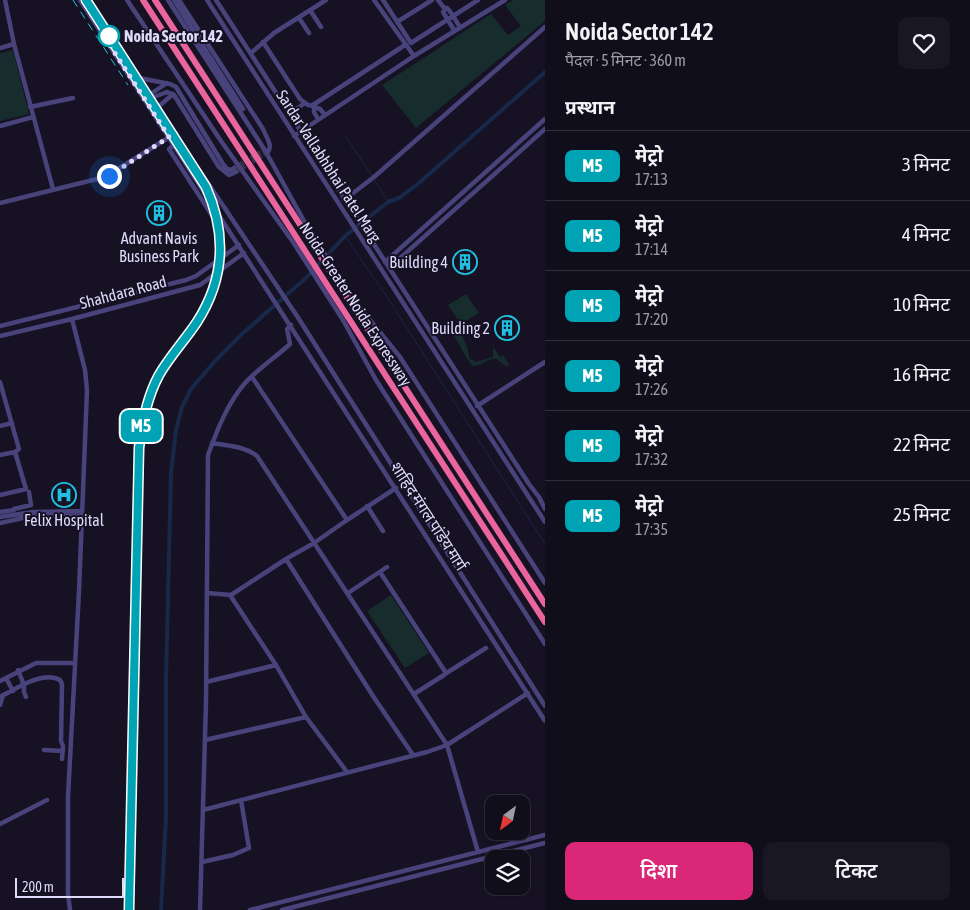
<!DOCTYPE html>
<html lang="hi">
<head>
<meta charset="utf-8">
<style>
  body { margin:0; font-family:"Asap Condensed","Noto Sans Devanagari",sans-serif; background:#191724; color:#f1f3f6; height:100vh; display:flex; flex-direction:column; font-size:19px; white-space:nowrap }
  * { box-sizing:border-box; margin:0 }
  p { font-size:16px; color:#9c9ca3 }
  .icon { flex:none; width:28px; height:28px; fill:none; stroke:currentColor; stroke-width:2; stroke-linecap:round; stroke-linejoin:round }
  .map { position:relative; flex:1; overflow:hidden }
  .drawer { display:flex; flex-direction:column; background:#100e1b; width:425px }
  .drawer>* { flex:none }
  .badge { padding:0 10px; border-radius:8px; font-size:18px; line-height:32px }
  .needle { width:32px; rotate:213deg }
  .tools { position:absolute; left:485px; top:795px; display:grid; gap:10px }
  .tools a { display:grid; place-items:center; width:45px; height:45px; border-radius:10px; background:#100e1b; box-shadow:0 1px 4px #0004,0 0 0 1px #302e3a; font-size:25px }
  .scale { position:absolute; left:15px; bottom:12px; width:109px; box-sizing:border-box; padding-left:5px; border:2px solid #dfdafa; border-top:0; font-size:14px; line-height:18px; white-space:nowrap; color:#dfdafa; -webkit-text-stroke:4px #161224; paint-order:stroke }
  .you { position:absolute; width:25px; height:25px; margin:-12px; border:4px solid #fff; border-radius:50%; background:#1a73e8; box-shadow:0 0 0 8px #1a73e833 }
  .map>.badge { position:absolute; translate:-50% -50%; box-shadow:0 0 0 2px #fff }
  h2 { padding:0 20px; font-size:19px; line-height:45px }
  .round { display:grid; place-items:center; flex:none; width:52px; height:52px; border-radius:10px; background:#191724 }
  .summary { display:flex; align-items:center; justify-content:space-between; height:85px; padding:0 20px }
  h1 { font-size:24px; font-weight:600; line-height:38px }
  .primary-button { display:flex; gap:10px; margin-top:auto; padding:10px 20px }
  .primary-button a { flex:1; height:58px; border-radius:10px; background:#db2777; color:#fff; font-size:20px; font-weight:600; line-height:58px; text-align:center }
  .primary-button a+a { background:#191724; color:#f1f3f6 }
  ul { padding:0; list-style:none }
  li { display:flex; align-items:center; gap:15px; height:70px; padding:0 20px; border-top:1px solid #302e3a }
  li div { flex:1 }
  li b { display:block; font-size:19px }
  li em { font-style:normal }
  li .badge { min-width:55px; font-weight:700; text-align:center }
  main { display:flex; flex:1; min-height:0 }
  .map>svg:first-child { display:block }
</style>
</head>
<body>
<main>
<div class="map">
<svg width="545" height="910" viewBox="0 0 545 910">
  <rect width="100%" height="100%" fill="#161224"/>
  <path fill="#162c2d" d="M513 0H545V21L416 128 382 85 491 14 508 35 521 26 505 5Z
    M13 50 29 114 0 121V53Z
    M466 294 479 313 461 324 448 305Z
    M460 330 467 347 470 360 473 359 474 361 476 362 493 357V348H494L500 357 503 355 509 365 507 367 495 358C488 360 480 366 473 366 466 360 459 343 453 334Z
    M391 595 429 653 405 668 367 611Z"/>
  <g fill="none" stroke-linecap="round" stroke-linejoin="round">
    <path stroke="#172848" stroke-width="1" d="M345 135 372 176
      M374 179 388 202
      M345 236 387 297 545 544"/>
    <path stroke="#172848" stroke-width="4" d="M161 910 166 817V679L171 473 176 430 182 407 191 389 215 361 242 334 307 277 345 236 388 202 399 198 419 183 545 72"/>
    <path stroke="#343044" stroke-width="4.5" stroke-dasharray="4.5 2" stroke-linecap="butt" d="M234 168 266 149
      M236 172 268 152"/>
    <path stroke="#49437c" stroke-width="4.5" d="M5 0 14 44 53 189
      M80 0 545 721
      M89 0 151 98 297 316 545 706
      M127 0 221 141 293 242 343 320 376 380 545 644
      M168 0 266 152 309 230 357 304 400 357 545 583
      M174 0 243 109
      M179 0 263 129C266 137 273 145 268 152
      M207 0 545 522
      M216 0 529 484 539 497 545 509
      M374 0 414 56
      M383 0 411 43 478 0
      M438 0 445 9
      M310 10 321 27
      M299 18 309 33
      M397 22 432 0
      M454 30 443 12 447 8 449 10 460 27
      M263 42 300 99 308 105 313 106
      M0 48 14 44
      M251 53 274 33 326 0
      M139 78 170 84 176 87 223 164 227 169 232 170 234 168
      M149 95 167 83
      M151 98 167 92 174 95 219 167 229 175 236 172
      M313 105 405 45
      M30 107 73 98
      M158 107 173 94
      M289 114 305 103
      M318 119 314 112V107L320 109 325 115
      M0 126 33 117
      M294 136 414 56 505 0
      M174 145 169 149 213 217
      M344 200 374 177 545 27
      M0 203 105 177 176 133
      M385 262 545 119
      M389 268 545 129
      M0 326 186 280 196 276 239 245
      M0 336 72 319 200 285 244 253
      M252 377 347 520
      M0 382 19 449 15 452 0 455
      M477 406 545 362
      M0 426 12 423
      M212 443C227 446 245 446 257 456L447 745 478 852
      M0 495 26 489 15 452
      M367 506 383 531
      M14 509 31 505 29 492
      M0 512 14 510
      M0 517 33 512 82 511
      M0 523 32 516H82
      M286 559 373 696 413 755
      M380 572 446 673 444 675 414 694
      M207 593 231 595 286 559 314 543 347 520 396 488
      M348 593 387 567
      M230 595 276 665 306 717 347 772
      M18 670 24 685V692L26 697
      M445 674 486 648
      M6 678 13 691
      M0 681 36 663H75
      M206 682 276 665
      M0 697C15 689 43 670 60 680L62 684 61 741 63 746 62 759
      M0 705 3 695
      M205 740 306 717
      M44 750 63 751
      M203 810 427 752 447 745 528 693
      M0 824 47 800
      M202 862 233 855 249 848 241 800
      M70 910 68 894V797L79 591 87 390 85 370 72 319
      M200 910 206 702 208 455C217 430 228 402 246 382 259 368 276 357 290 344L287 329 291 325
      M250 910 545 835
      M282 910 545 843"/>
    <path stroke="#ea659d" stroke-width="6" d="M143 0 545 622
      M155 0 545 604"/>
    <path stroke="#20c1e0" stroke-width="1" stroke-dasharray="8 6" stroke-linecap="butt" d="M73 0 128 85
      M82 0 83 2
      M127 64C144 91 162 117 179 143 189 158 200 173 207 189 228 233 223 281 196 322 187 336 176 348 167 362 150 388 142 417 139 447L129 910"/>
  </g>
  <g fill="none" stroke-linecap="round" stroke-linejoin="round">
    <defs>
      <path id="line" d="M86 0 206 187C227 234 225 278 197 322 185 340 170 356 159 375 147 397 142 422 139 448L129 910"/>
    </defs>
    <use href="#line" stroke="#fff" stroke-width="11"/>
    <use href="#line" stroke="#00a3b4" stroke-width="8"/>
    <path stroke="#dfdafa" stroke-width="5" stroke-dasharray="0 9" d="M109 176 169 137 104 36H109"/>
  </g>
  <defs>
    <symbol id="building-ring" viewBox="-11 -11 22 22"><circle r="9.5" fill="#161224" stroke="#20c1e0" stroke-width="1.5"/><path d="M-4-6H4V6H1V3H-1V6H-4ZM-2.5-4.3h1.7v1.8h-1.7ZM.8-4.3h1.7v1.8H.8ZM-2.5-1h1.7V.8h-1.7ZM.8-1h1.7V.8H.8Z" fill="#20c1e0"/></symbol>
    <symbol id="hospital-ring" viewBox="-11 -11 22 22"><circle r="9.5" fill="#161224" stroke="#20c1e0" stroke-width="1.5"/><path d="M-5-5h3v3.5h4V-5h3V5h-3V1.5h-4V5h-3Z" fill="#20c1e0"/></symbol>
  </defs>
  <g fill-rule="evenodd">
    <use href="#building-ring" x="145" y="199" width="28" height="28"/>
    <use href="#building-ring" x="451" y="248" width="28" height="28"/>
    <use href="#building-ring" x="493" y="314" width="28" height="28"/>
    <use href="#hospital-ring" x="50" y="481" width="28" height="28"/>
  </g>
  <circle fill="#fff" stroke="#00a3b4" stroke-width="2.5" cx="109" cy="36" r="10"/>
  <g text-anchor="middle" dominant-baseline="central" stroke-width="4" stroke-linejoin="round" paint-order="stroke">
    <g font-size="16" font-weight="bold" fill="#dfdafa" stroke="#161224" text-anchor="start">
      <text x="124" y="36">Noida Sector 142</text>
    </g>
    <g font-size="16" fill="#dfdafa" stroke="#161224">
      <text transform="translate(329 166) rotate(57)">Sardar Vallabhbhai Patel Marg</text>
      <text transform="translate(123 292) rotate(-15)">Shahdara Road</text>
      <text transform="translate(356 304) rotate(57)">Noida-Greater Noida Expressway</text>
      <text transform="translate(429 516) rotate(57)">शाहिद मंगल पांडेय मार्ग</text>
    </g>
    <g font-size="16" fill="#dfdafa" stroke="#161224">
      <text x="159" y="238">Advant Navis<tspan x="159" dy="18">Business Park</tspan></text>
      <text x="448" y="262" text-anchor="end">Building 4</text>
      <text x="490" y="328" text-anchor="end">Building 2</text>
      <text x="64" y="520">Felix Hospital</text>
    </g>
  </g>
</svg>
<div class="tools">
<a><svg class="needle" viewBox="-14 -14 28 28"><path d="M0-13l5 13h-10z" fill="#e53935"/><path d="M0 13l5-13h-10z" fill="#9c9ca3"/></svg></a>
<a><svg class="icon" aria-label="layers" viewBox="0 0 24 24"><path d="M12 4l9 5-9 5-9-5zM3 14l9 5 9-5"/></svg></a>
</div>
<div class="scale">200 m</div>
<div class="you" style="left:109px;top:176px"></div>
<b class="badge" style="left:141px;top:426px;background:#00a3b4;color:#fff">M5</b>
</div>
<section class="drawer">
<div class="summary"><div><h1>Noida Sector 142</h1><p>पैदल · 5 मिनट · 360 m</p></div><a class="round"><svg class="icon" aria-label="heart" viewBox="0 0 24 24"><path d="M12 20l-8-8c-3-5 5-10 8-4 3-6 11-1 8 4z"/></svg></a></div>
<h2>प्रस्थान</h2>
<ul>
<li><span class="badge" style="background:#00a3b4;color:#fff">M5</span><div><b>मेट्रो</b><p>17:13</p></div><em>3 मिनट</em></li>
<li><span class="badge" style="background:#00a3b4;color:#fff">M5</span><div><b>मेट्रो</b><p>17:14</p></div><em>4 मिनट</em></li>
<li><span class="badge" style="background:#00a3b4;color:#fff">M5</span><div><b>मेट्रो</b><p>17:20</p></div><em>10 मिनट</em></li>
<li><span class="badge" style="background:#00a3b4;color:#fff">M5</span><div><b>मेट्रो</b><p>17:26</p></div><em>16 मिनट</em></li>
<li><span class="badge" style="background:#00a3b4;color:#fff">M5</span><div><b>मेट्रो</b><p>17:32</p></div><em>22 मिनट</em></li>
<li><span class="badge" style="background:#00a3b4;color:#fff">M5</span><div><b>मेट्रो</b><p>17:35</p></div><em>25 मिनट</em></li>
</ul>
<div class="primary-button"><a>दिशा</a><a>टिकट</a></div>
</section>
</main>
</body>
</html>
